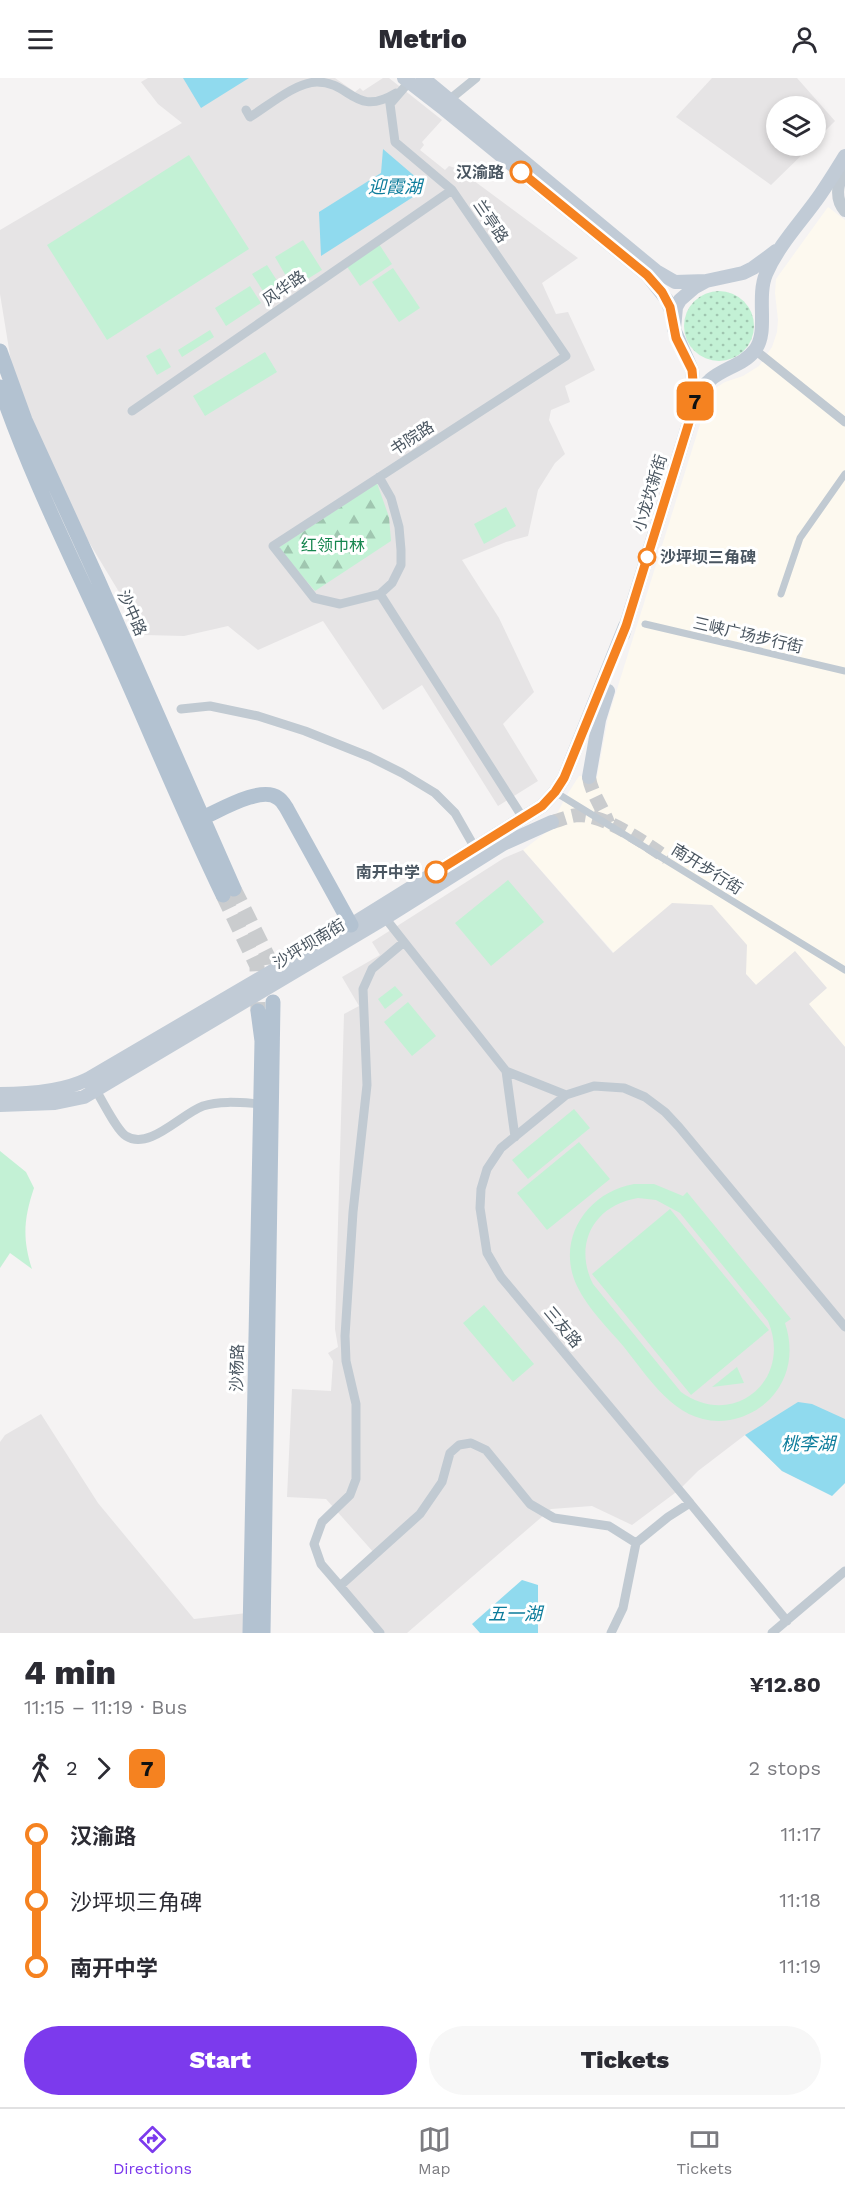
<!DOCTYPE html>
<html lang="en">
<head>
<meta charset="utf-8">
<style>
  body { margin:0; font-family:"Work Sans","Noto Sans SC",sans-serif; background:#f7f7f7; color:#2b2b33; height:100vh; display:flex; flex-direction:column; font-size:22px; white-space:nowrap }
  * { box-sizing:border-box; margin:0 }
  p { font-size:20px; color:#7c7c81 }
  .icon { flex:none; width:33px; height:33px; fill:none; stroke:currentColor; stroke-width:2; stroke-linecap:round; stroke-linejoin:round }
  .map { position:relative; height:1555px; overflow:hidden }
  .panel { display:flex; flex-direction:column; background:#fff; flex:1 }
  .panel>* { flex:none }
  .badge { padding:0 12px; border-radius:9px; font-size:21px; line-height:39px }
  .controls { position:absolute; left:766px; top:18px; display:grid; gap:12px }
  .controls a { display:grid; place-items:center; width:60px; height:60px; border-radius:50%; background:#fff; box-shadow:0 3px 9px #0003; font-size:30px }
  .map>.badge { position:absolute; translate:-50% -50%; box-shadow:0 0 0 3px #fff }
  .legs { display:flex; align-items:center; gap:9px; height:66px; padding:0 24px; font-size:20px }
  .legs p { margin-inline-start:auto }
  .headline { display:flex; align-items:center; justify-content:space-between; height:102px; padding:0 24px }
  h1 { font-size:33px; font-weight:800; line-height:45px }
  .action { display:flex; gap:12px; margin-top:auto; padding:12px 24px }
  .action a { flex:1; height:69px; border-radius:36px; background:#7c3aed; color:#fff; font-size:24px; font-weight:800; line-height:69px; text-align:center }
  .action a+a { background:#f7f7f7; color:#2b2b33 }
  ul { padding:0 24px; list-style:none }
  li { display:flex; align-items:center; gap:21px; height:66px; font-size:22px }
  li i { display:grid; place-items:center; width:9px; height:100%; margin:0 8px; background:currentColor }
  li i::after { content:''; width:15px; height:15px; margin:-8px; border:4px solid; border-radius:50%; background:#fff }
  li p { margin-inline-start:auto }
  li:first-child i { background:linear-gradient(#0000 50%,currentColor 0) }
  li:last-child i { background:linear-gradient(currentColor 50%,#0000 0) }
  header { display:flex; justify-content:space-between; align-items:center; height:78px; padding:0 24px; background:#fff; font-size:27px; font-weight:800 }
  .tabs { display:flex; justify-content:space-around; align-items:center; height:84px; border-top:2px solid #e1e1e2; background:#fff; font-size:16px; color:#7c7c81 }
  .tabs a { display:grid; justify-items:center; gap:3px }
  .tabs .current { color:#7c3aed }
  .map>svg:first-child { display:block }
</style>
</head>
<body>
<header><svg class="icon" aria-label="menu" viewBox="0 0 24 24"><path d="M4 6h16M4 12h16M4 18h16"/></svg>Metrio<svg class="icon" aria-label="person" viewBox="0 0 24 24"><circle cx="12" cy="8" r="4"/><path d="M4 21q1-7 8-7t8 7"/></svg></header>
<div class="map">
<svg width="845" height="1555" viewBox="0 0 845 1555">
  <defs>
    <pattern id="grass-dots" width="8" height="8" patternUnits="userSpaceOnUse" patternTransform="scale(1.5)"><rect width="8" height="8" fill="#c3f1d5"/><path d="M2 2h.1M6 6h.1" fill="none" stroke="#a0c6b0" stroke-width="1.8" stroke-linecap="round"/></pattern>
    <pattern id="forest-firs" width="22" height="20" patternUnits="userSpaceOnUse" patternTransform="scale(1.5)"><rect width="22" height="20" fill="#c3f1d5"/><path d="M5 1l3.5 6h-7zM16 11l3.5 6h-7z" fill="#a0c6b0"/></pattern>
  </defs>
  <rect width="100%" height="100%" fill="#f5f3f3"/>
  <path fill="#fdf9ef" d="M828 129 845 142V969L808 926 795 874 756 907 746 896V867L614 875 523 772 549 752 565 720 579 698 597 699 608 640 707 324 714 311 725 304 743 298 759 288 772 269 777 254 778 242 775 215 776 201Z"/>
  <path fill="#e6e4e5" d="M148 0H335L355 14 360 10 363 13 383 0H389L442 42 422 64 424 67 420 72 445 92 449 88 458 91 578 180 542 205 556 236 568 234 595 292 565 308 570 324 551 332 549 342 565 376 555 385 538 412 528 458 506 464 462 482 499 540 534 614 503 646 538 703 498 728 422 607 383 632 323 543 258 572 228 548 184 558 145 557 78 446 14 302 0 216V152L182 45 158 26 141 4Z
    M712 0H797L835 43 816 62V28H777V68H811L771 107 676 39Z
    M523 772 613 875 672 825 712 827 747 867 746 896 756 907 795 873 827 910 809 926 845 969V1405L832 1417 782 1393 745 1357 698 1393 679 1412 632 1447 592 1428 551 1431 407 1555H380L340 1508 375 1476 326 1421 287 1419 292 1311 331 1313 333 1283 328 1275 338 1269 335 1251 344 936 359 928 342 899 380 877 372 864 504 780Z
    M41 1336 98 1425 194 1541 247 1535 246 1555H0V1364L5 1357Z"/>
  <path fill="url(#grass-dots)" d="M684 248a35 35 0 1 1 70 0a35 35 0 1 1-70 0Z"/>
  <path fill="url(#forest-firs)" d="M377 405 389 439 391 463 315 513 278 470Z"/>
  <path fill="#c3f1d5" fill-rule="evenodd" d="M189 77 249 171 107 262 47 167Z
    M303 162 322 192 293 210 275 179Z
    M377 163 392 186 360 208 344 184Z
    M267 187 285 215 270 224 252 196Z
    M393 190 420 230 399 244 372 204Z
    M250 208 261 225 226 248 215 230Z
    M210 252 214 259 182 279 178 272Z
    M160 270 171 289 157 297 146 278Z
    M265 274 277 294 205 338 193 318Z
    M506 429 516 448 484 466 474 446Z
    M508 802 544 844 491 888 455 845Z
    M395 908 403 917 385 931 378 921Z
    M408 924 436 958 412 978 384 944Z
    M574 1031 590 1050 528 1101 512 1082Z
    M579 1064 610 1101 547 1152 517 1115Z
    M0 1073 26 1094 34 1110C24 1140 22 1160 32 1191L10 1175 0 1190Z
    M634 1106H654L683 1118 687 1114 791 1241 785 1245C794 1272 790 1300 770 1321 759 1332 745 1339 730 1342 679 1350 652 1304 624 1269 608 1250 588 1231 577 1208 555 1162 587 1114 634 1106ZM638 1120 656 1122 680 1135 768 1243C793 1302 734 1352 681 1314L593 1206C573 1166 594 1127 638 1120Z
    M670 1131 769 1252 691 1317 592 1196Z
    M484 1227 534 1286 513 1304 463 1245Z
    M737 1289 744 1305 712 1309Z"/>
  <path fill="#90daee" d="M183 0H249L201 30Z
    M383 71 425 107 424 112 321 178 319 134 381 95Z
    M798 1324 812 1326 845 1341V1405L832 1418 782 1393 745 1357Z
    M522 1502 538 1507V1555H480L472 1546Z"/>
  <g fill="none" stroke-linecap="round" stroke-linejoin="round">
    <path stroke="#caccce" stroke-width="14" stroke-dasharray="14 7" stroke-linecap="butt" d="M589 699C591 715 603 730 608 745
      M552 744C560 742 571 737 579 737 607 738 645 765 667 780"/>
    <path stroke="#caccce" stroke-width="15" stroke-dasharray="15 8" stroke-linecap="butt" d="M234 811 270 883 272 906
      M223 817 257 888 258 933"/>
    <path stroke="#c1cad2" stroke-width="7" d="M781 516 800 460 845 396
      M645 546 845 593
      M555 714 845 892"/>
    <path stroke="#c1cad2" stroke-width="9" d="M449 22 476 0
      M246 32 250 39C268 28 296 4 317 4 351 4 355 40 396 15
      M755 272 845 344
      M132 333 452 112
      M379 399 391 420 399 449 401 472V487L392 505 380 516 340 526 314 520 273 468 566 278 452 112 395 64 390 26 409 4
      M380 516 523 740
      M181 631 210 628 258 638 305 653 370 679 402 695 435 715 455 735 475 770
      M382 836 506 993 566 1017
      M404 864 372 891 363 911 367 1007 353 1134 345 1258 346 1283 356 1326V1401L350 1417 322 1444 314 1466 321 1486 340 1508 420 1436 442 1404 450 1375 459 1367 471 1365 486 1372 530 1426 554 1440 609 1448 636 1465
      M506 993 515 1059
      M93 1008C101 1019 116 1052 126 1058 149 1073 181 1036 203 1028 222 1022 244 1025 263 1026
      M690 1425 501 1199 487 1175 480 1130 481 1111 487 1091 501 1070 566 1017 594 1008 624 1010 645 1019 665 1034 679 1049 845 1249
      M340 1508 380 1555
      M611 1555 623 1530 636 1465 668 1439 690 1425 787 1543
      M772 1555 845 1493"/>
    <path stroke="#c1cad2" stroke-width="12" d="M845 89C839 104 833 119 845 133"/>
    <path stroke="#c1cbd6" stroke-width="14" d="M404 0 444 31 647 197 667 222 674 241
      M423 0 656 193 675 204 706 203
      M695 322 692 292 674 251 676 229 680 222 695 209 706 203 743 195 753 190 776 173
      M623 557 695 325C699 317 702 308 710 302 723 290 744 287 755 272 769 254 756 220 766 196 779 166 802 143 820 117 829 104 837 91 845 78
      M589 699 599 642 608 613
      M0 1016C29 1016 62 1014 88 1001L351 847 542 728 555 714 564 700 625 548
      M0 1027 55 1025 84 1019 385 840 503 766 552 744"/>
    <path stroke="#b3c2d1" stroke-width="15" d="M0 273 25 342 98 502 234 811
      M0 309C30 397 72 480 110 564 148 648 183 734 223 817
      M202 740C219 733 261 707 278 720 282 722 285 728 287 731L351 847
      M250 1555 262 963 258 933
      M263 1555 273 924"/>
  </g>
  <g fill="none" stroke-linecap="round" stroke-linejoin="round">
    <defs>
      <path id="line-1" d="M436 794 542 728 555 714 564 700 626 548 695 325 692 292 676 260 670 229 662 214 647 197 521 94"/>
    </defs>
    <use href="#line-1" stroke="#fff" stroke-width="14"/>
    <use href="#line-1" stroke="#f58220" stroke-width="9"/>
  </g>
  <g fill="#fff" stroke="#f58220" stroke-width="3">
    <circle cx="521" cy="94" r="10"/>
    <circle cx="647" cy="479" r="8"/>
    <circle cx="436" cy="794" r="10"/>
  </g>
  <g text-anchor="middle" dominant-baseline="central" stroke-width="6" stroke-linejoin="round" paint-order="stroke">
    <g font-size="16" font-weight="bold" fill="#4a5661" stroke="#fff" text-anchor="end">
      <text x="504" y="94">汉渝路</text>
      <text x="660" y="479" text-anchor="start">沙坪坝三角碑</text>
      <text x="420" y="794">南开中学</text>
    </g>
    <g font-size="16" fill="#4a5661" stroke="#fff">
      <text transform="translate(491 143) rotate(56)">兰亭路</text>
      <text transform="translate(284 210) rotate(-35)">风华路</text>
      <text transform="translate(412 360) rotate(-33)">书院路</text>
      <text transform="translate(650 415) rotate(-73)">小龙坎新街</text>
      <text transform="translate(132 535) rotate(66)">沙中路</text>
      <text transform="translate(748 557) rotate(13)">三峡广场步行街</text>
      <text transform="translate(707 791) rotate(32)">南开步行街</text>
      <text transform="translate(309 866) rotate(-31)">沙坪坝南街</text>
      <text transform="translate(563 1249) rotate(50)">三友路</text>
      <text transform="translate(237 1290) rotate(-89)">沙杨路</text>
    </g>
    <g font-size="16" fill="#17864f" stroke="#fff">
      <text x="333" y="467">红领巾林</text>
    </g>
    <g font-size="18" font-style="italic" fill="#0c7c9b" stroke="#fff">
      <text x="395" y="108">迎霞湖</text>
      <text x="808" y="1365">桃李湖</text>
      <text x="515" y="1535">五一湖</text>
    </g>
  </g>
</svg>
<div class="controls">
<a><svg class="icon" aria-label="layers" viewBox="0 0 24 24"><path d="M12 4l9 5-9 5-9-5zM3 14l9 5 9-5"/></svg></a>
</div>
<b class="badge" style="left:695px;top:323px;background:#f58220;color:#111">7</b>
</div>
<section class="panel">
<div class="headline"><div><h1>4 min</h1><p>11:15 – 11:19 · Bus</p></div><b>¥12.80</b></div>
<div class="legs"><svg class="icon" aria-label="walk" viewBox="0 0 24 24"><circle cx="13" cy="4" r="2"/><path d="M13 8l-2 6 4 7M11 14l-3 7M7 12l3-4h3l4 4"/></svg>2<svg class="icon" aria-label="forward" viewBox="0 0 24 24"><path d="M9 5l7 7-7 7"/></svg><b class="badge" style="background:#f58220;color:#111">7</b><p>2 stops</p></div>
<ul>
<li><i style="color:#f58220"></i><b>汉渝路</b><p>11:17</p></li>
<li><i style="color:#f58220"></i><span>沙坪坝三角碑</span><p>11:18</p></li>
<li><i style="color:#f58220"></i><b>南开中学</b><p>11:19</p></li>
</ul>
<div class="action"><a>Start</a><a>Tickets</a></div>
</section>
<nav class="tabs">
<a class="current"><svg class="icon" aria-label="directions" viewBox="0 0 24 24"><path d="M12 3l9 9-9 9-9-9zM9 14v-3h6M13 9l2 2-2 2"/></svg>Directions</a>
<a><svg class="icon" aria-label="map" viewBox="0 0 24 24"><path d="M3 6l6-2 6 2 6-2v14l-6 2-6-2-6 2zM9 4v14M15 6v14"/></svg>Map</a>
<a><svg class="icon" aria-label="tickets" viewBox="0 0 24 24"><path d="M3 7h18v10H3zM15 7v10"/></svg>Tickets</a>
</nav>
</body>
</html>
